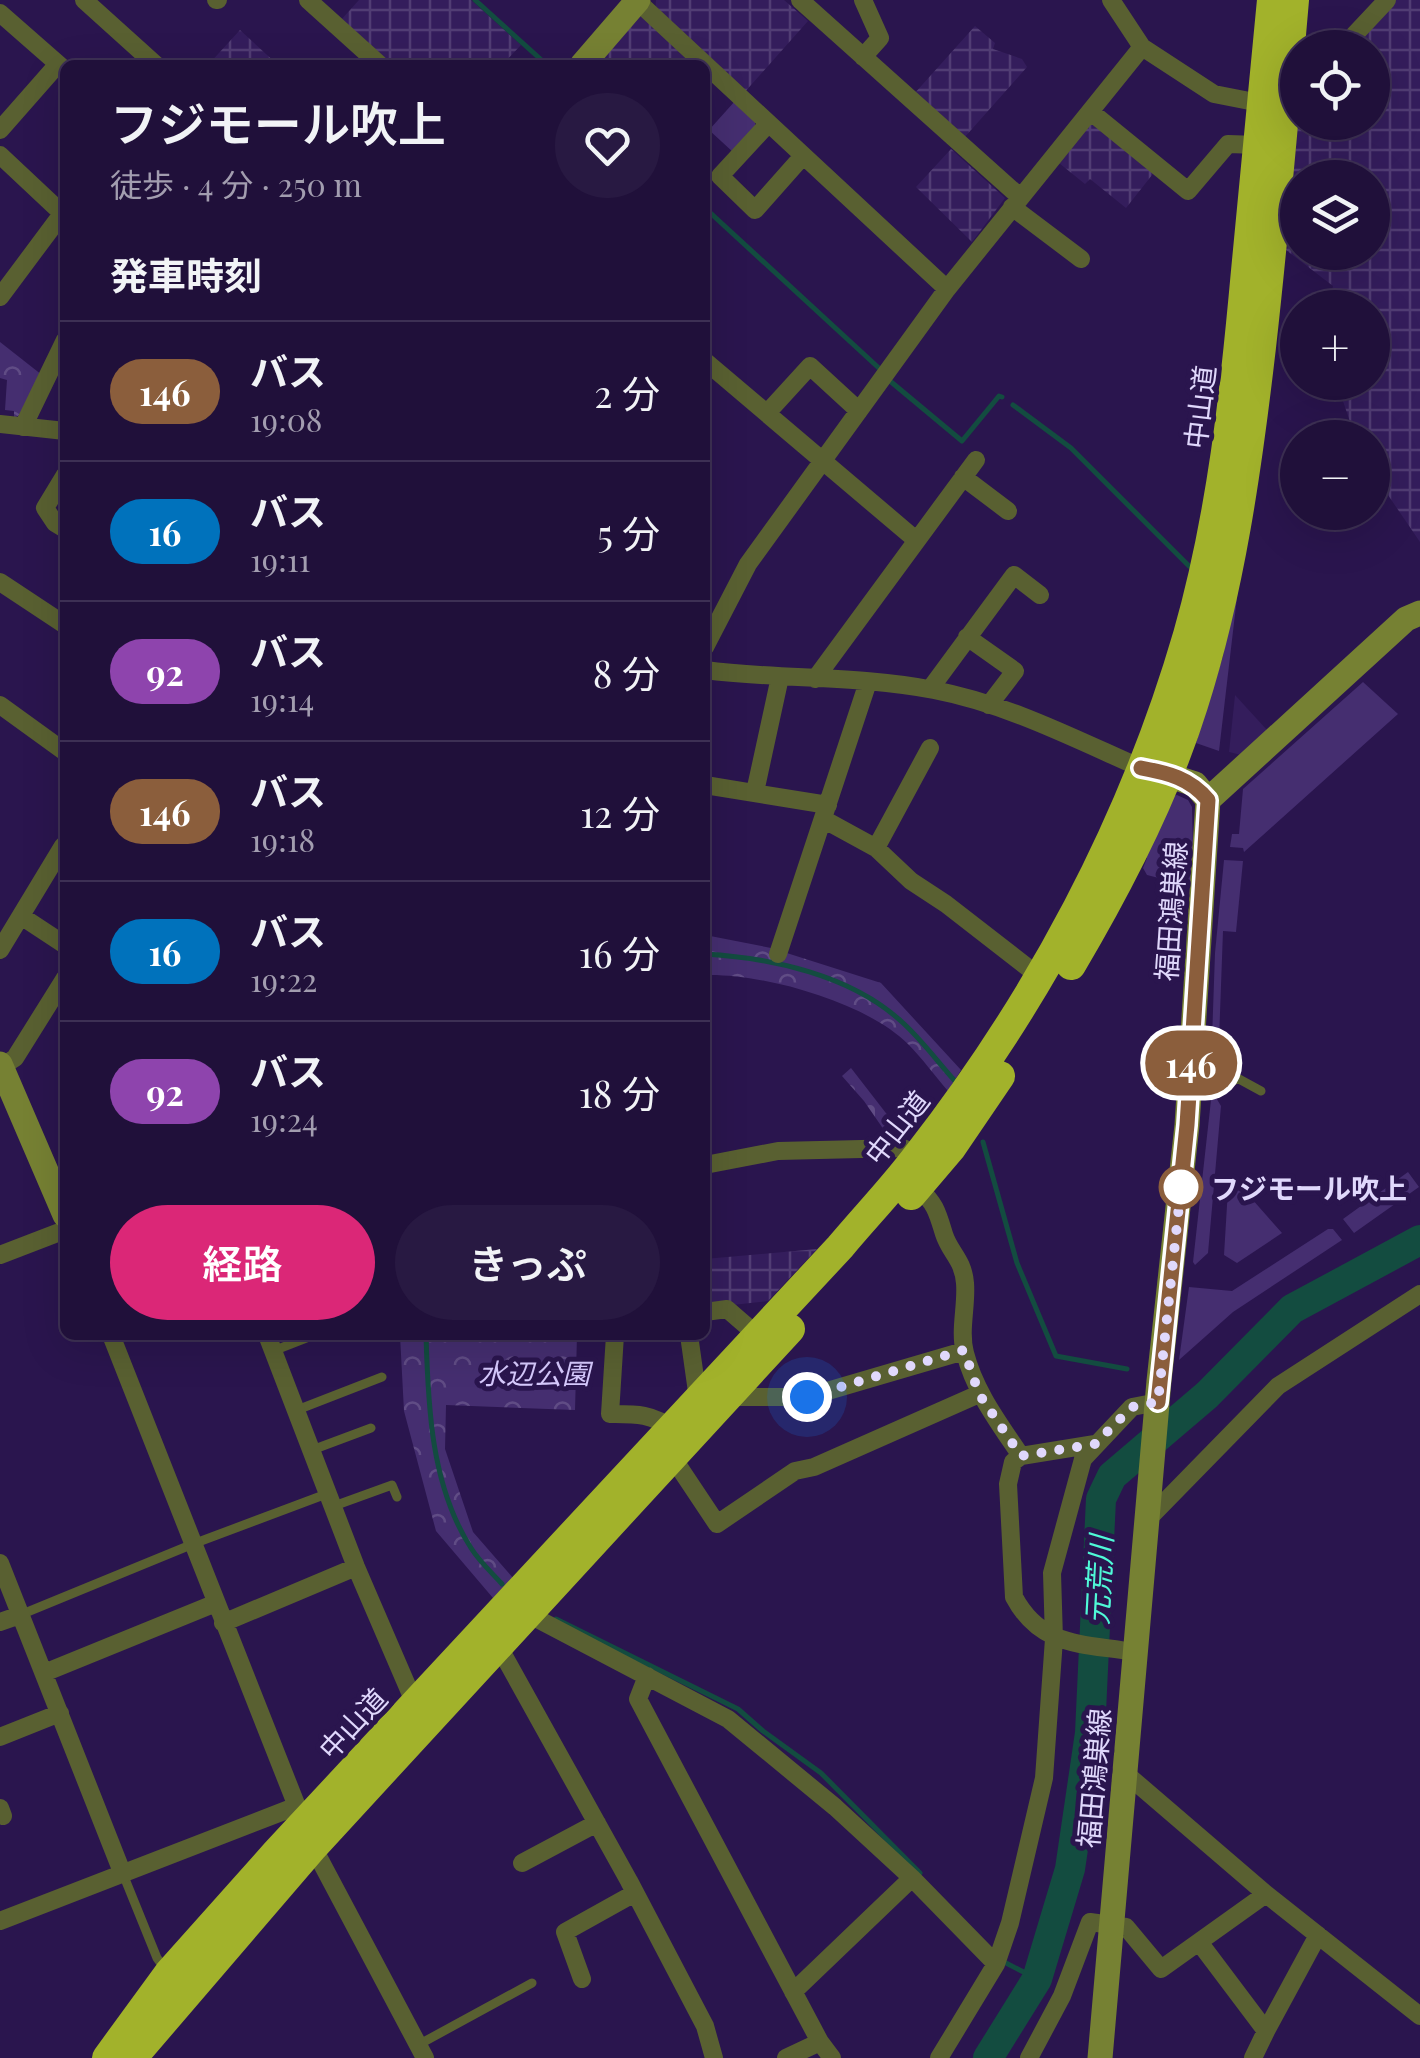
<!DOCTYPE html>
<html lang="ja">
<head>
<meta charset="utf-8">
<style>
  body { margin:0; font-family:"Playfair Display","Noto Sans JP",serif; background:#281942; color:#f1f3f6; height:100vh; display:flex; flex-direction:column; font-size:38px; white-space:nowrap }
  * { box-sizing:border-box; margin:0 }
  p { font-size:32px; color:#a29daf }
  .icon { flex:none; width:55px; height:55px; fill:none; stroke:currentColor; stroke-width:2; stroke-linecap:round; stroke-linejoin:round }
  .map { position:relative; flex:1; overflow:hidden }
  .drawer { position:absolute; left:60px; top:60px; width:650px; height:1280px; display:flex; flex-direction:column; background:#20103a; border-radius:15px; box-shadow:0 10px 40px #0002,0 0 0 2px #3d3054 }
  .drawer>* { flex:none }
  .badge { padding:0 20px; border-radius:32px; font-size:35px; line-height:65px }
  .controls { position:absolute; left:1280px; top:30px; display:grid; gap:20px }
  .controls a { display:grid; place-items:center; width:110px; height:110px; border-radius:50%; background:#20103a; box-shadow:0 10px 40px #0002,0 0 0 2px #3d3054; font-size:50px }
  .you { position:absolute; width:50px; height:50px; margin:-25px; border:8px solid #fff; border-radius:50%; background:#1a73e8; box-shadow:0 0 0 15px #1a73e833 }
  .map>.badge { position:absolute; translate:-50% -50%; box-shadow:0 0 0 5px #fff }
  h2 { padding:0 50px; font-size:38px; line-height:90px }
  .round { display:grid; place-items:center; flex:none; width:105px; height:105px; border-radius:52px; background:#281942 }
  .headline { display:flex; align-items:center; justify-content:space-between; height:170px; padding:0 50px }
  h1 { font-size:48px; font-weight:600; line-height:75px }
  .cta { display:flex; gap:20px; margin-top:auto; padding:20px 50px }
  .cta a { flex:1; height:115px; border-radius:60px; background:#db2777; color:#fff; font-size:40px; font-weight:600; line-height:115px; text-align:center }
  .cta a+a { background:#281942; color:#f1f3f6 }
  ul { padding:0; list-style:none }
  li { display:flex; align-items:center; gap:30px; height:140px; padding:0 50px; border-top:2px solid #3d3054 }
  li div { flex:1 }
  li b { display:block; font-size:38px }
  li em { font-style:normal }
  li .badge { min-width:110px; font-weight:700; text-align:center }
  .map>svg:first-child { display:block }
</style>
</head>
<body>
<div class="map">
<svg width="1420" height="2058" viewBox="0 0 1420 2058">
  <defs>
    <pattern id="industrial-grid" width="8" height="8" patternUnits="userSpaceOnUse" patternTransform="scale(2.5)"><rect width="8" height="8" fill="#341d5c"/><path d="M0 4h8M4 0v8" fill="none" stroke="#513d74"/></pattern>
    <pattern id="cemetery-stones" width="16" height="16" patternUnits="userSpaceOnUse" patternTransform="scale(2.5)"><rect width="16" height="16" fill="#452e70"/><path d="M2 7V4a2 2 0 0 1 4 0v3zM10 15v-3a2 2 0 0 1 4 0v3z" fill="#604c85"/></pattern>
    <pattern id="park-crowns" width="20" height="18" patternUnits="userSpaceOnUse" patternTransform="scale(2.5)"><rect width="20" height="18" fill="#452e70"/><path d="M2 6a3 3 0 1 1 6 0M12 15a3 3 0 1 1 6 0" fill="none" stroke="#604c85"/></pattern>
  </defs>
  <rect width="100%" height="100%" fill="#2a154e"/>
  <path fill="#341d5c" d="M1235 695 1267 730 1241 755 1229 752Z"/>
  <path fill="url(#industrial-grid)" fill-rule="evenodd" d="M359 0H471L521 45 502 65H390L341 20Z
    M656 0H784L808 21 743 94 655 13Z
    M1395 0H1420V542L1373 473 1372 438 1355 437 1337 383 1372 382V308L1329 307 1333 286 1286 250 1298 122H1372V48L1351 47ZM1298 178H1372V252H1298Z
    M642 15 696 65H596Z
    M975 26 995 43 993 49 1022 59 1027 67 963 139 914 94Z
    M240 30 278 65H208Z
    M1093 119 1156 170 1126 208 1090 179 1085 184 1059 163Z
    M951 149 1005 198 972 242 916 187Z
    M817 1249 768 1301 705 1308V1259Z"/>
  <path fill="#452e70" d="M735 101 755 121V130L734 153 709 130Z
    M1238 563H1241L1219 751 1196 743 1223 656Z
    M1363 682 1398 714 1244 852 1243 848 1230 847 1232 834H1239L1243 789Z
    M1177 795 1188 800 1192 807 1194 887 1147 875 1143 868 1147 858 1141 855 1170 797Z
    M1224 860 1243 861 1236 932 1223 931 1218 1068H1211L1215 953Z
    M1212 1091 1221 1106 1208 1253 1195 1265 1193 1262Z
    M1408 1172 1419 1187 1354 1233 1343 1219Z
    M1237 1182 1282 1233 1237 1263 1224 1255 1228 1189Z
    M1328 1229H1333L1342 1240 1233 1312 1179 1360 1189 1287 1232 1291Z"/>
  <path fill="url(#cemetery-stones)" d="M851 1068 906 1139 893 1143 864 1101 842 1076Z"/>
  <path fill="url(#park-crowns)" d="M0 342 42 375 23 413 14 418V411L5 410 7 380 0 378Z
    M705 935 771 948 881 983 961 1070 948 1091C935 1076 922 1058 908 1044 866 1002 762 973 705 975Z
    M400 1335H577L575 1410 446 1405 445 1449 473 1532 513 1578 493 1598 436 1531 404 1411Z"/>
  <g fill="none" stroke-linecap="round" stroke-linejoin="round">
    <path stroke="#134c40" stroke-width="5" d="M475 0 547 65
      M705 208 881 370
      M890 381 962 441 999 396 1002 397
      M1013 405 1071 448 1189 566
      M705 954C772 958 851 975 902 1022 921 1039 937 1061 955 1081
      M983 1142 1017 1263 1056 1356 1127 1369
      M426 1335C428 1406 431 1486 471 1548 479 1561 492 1573 502 1584
      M556 1619 738 1709 763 1731 821 1773 920 1873
      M1006 1963 1037 1979"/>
    <path stroke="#134c40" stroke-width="30" d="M988 2058 1037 1979 1070 1869 1090 1733 1101 1499 1112 1476 1207 1395 1292 1309 1420 1240"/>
    <path stroke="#596031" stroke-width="9" d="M1193 1080 1220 1084 1239 1079 1261 1091
      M273 1351 314 1335
      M297 1410 382 1377
      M312 1450 371 1428
      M334 1506 392 1485 397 1497
      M20 1615 193 1544 329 1493
      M123 1874 157 1958 165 1969
      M418 2045 532 1983"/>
    <path stroke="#596031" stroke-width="18" d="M84 0 156 65
      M216 0H218
      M308 0 380 65
      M636 0 947 289
      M800 0 1020 197
      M863 0 880 38 863 57
      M1111 0 1142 47 1214 94 1270 105
      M0 13 65 70
      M1342 48 1387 0
      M1091 112 1188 191 1228 144 1258 145
      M768 124 720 176 755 210 802 157
      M0 130 58 64
      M0 155 65 216
      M1012 207 1081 259
      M0 297 62 214
      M705 361 916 540
      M768 412 810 366 859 411
      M0 424 65 431
      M23 427 65 340
      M65 475 45 508 55 523 65 529
      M963 477 1008 511
      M0 582 65 625
      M967 637 1015 671 989 705
      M705 647 748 564 947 289 1142 47
      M705 670C781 680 859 675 934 690 1007 704 1073 738 1141 768
      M815 679 976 460
      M930 689 1014 575 1040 595
      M0 705 65 752
      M705 785 828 805
      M755 792 780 677
      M823 819 876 848 911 881 946 904 1040 977
      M876 848 930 748
      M21 916 65 945
      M0 950 63 846
      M778 954 868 682
      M1 1067 15 1058 65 978
      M705 1165 778 1151 903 1148 918 1156
      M918 1187C936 1205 937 1211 944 1234 950 1253 963 1259 965 1283 967 1306 959 1330 965 1353 975 1392 999 1423 1021 1456L1013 1462 1008 1484 1014 1597C1041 1648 1083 1643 1134 1652
      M0 1255 65 1230
      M705 1312 727 1309 757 1335
      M111 1335 313 1847 425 2058
      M267 1335 356 1567 415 1704
      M615 1335 610 1414C633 1414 653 1413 671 1429
      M689 1335 698 1399
      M729 1397H807L964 1351
      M1021 1456 1095 1444
      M673 1458 717 1524 795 1471 814 1467 979 1394
      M1146 1521 1278 1386 1420 1294
      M0 1563 122 1872
      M528 1614 728 1719 835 1807 912 1878 996 1964
      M0 1622 20 1615
      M223 1623 356 1567
      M499 1647 629 1881 705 2026 714 2058
      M44 1673 216 1603
      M647 1676 638 1699 820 2042 832 2058
      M0 1737 60 1713
      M1125 1773 1266 1894 1420 2016
      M0 1808 3 1816
      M522 1863 597 1823
      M0 1921 297 1806
      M1199 1942 1266 2031 1318 1935
      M582 1979 565 1932 635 1893
      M793 1992 912 1878
      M786 2058 820 2042
      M939 2058 996 1964 1010 1923 1044 1778 1054 1639 1052 1573 1083 1459 1132 1407 1158 1402
      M1029 2058 1062 1996 1090 1922 1126 1927 1161 1969 1266 1894
      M1253 2058 1266 2031"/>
    <path stroke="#768133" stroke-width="25" d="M582 65 638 0
      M1208 800 1406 619 1420 613
      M0 1064 65 1215
      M1100 2058 1159 1381 1187 1125 1208 800 1195 784 1151 770"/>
    <path stroke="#a2b22b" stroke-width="30" d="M1071 965C1119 884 1165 795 1193 705 1230 589 1247 468 1261 347 1274 232 1284 116 1294 0
      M911 1195 951 1148 1000 1076
      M107 2058 169 1973 276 1853 840 1247C866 1216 894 1187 918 1155 1039 1000 1133 824 1188 635 1222 516 1235 393 1246 271 1254 180 1264 90 1272 0
      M132 2058 313 1847 790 1329"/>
  </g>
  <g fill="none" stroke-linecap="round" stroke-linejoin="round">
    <defs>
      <path id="line" d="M1141 768C1168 773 1190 778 1208 800L1187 1125 1158 1402"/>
    </defs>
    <use href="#line" stroke="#fff" stroke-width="22"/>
    <use href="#line" stroke="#8b5e3c" stroke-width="15"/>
    <path stroke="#e0d8fc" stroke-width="10" stroke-dasharray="0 18" d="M807 1397 964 1350 979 1394 1021 1456 1095 1444 1132 1407 1158 1402 1181 1187"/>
  </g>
  <circle fill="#fff" stroke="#8b5e3c" stroke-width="5" cx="1181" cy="1187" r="20"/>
  <g text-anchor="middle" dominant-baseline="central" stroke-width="10" stroke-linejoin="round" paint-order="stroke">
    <g font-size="28" fill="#e0d8fc" stroke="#2a154e">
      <text transform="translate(1199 407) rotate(-83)">中山道</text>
      <text transform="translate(1170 911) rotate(-86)">福田鴻巣線</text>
      <text transform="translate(896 1127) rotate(-52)">中山道</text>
      <text transform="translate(352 1723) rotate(-47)">中山道</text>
      <text transform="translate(1093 1778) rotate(-85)">福田鴻巣線</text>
    </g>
    <g font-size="28" font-weight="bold" fill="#e0d8fc" stroke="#2a154e" text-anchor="start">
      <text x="1211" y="1187">フジモール吹上</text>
    </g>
    <g font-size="28" font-style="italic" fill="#d6c9fd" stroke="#2a154e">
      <text x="534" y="1372">水辺公園</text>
    </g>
    <g font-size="30" font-style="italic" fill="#4ff9d7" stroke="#2a154e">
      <text transform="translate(1098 1580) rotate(-87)">元荒川</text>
    </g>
  </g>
</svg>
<div class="controls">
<a><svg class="icon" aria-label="locate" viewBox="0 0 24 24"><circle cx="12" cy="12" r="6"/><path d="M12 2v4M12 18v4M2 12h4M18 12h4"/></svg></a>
<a><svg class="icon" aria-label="layers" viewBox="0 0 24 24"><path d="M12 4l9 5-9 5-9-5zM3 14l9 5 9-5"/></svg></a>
<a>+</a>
<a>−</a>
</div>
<div class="you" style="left:807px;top:1397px"></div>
<b class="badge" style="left:1191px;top:1063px;background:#8b5e3c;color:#fff">146</b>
<section class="drawer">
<div class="headline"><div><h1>フジモール吹上</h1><p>徒歩 · 4 分 · 250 m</p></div><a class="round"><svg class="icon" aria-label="heart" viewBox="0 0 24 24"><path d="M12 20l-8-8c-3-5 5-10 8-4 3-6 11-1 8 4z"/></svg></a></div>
<h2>発車時刻</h2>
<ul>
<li><span class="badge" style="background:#8b5e3c;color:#fff">146</span><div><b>バス</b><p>19:08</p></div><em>2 分</em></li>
<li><span class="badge" style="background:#0072bc;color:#fff">16</span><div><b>バス</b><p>19:11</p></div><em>5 分</em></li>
<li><span class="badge" style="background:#8e44ad;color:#fff">92</span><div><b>バス</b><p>19:14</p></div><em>8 分</em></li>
<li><span class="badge" style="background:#8b5e3c;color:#fff">146</span><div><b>バス</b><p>19:18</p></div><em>12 分</em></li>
<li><span class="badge" style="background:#0072bc;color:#fff">16</span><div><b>バス</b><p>19:22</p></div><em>16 分</em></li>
<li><span class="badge" style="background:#8e44ad;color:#fff">92</span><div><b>バス</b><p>19:24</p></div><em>18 分</em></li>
</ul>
<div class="cta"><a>経路</a><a>きっぷ</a></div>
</section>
</div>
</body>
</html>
